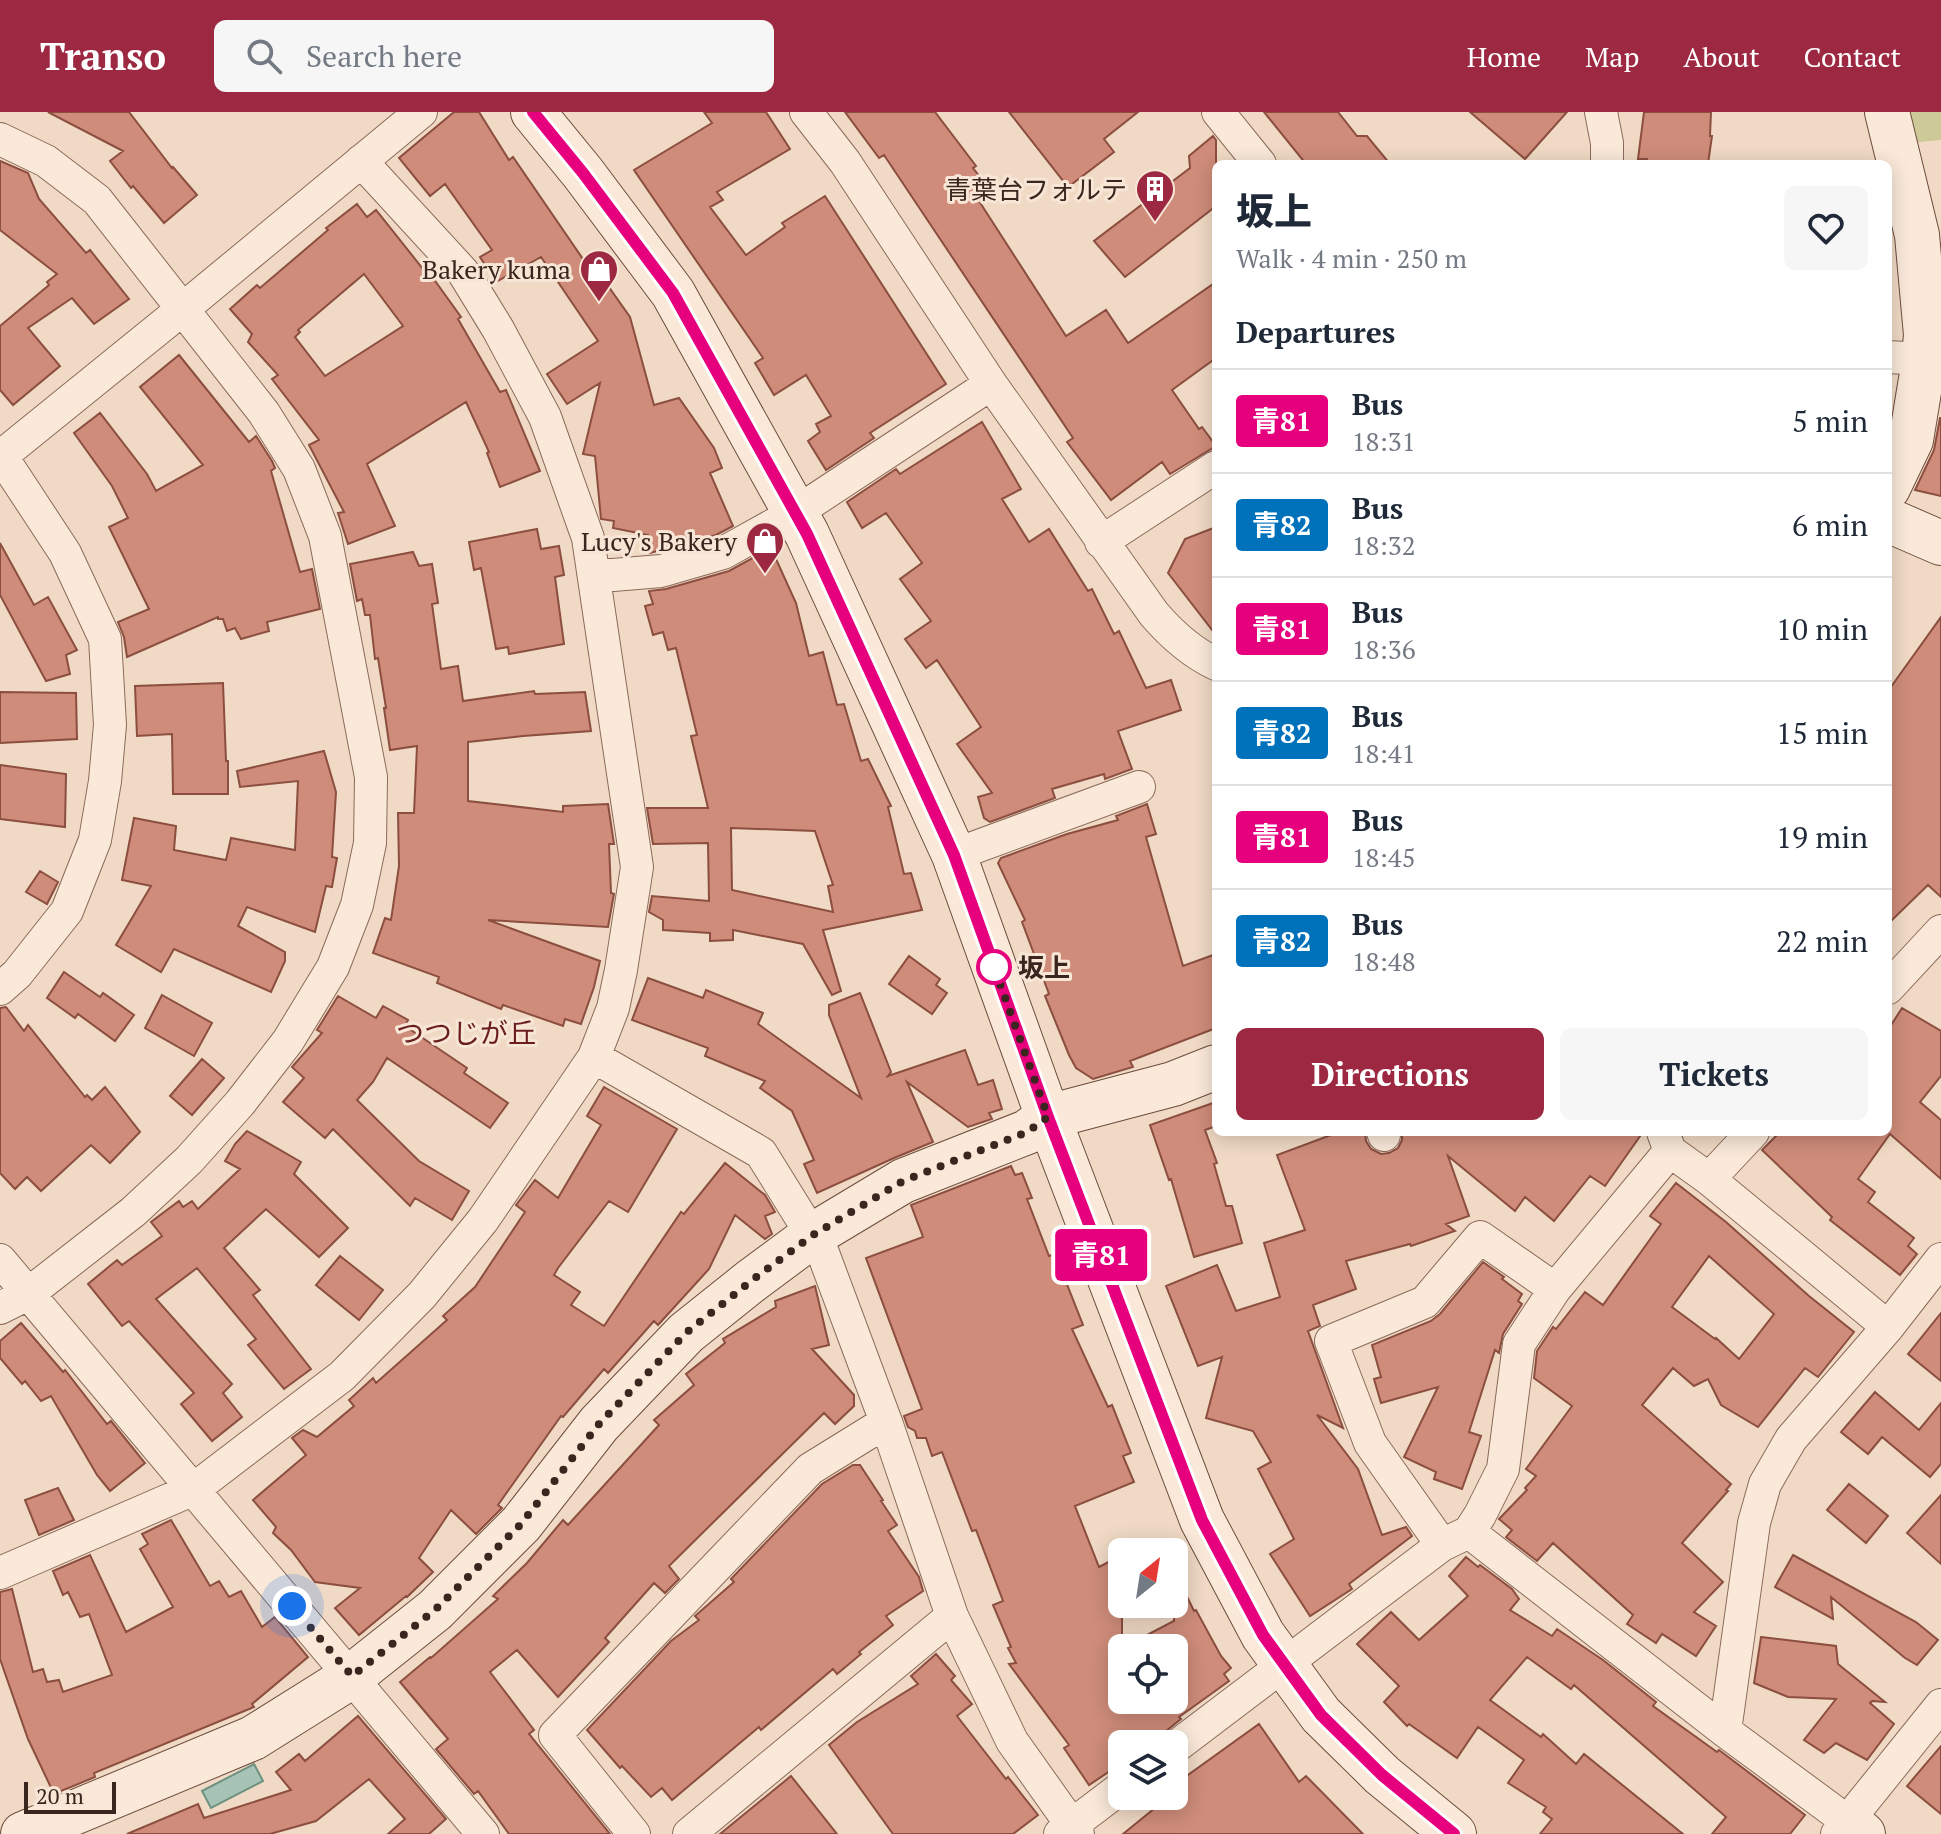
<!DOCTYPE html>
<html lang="en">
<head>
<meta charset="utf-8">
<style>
  body { margin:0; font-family:"PT Serif","Noto Sans JP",serif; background:#f6f6f7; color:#1f2937; height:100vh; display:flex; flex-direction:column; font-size:30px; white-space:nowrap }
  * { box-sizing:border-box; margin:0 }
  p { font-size:26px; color:#747a83 }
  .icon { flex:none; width:44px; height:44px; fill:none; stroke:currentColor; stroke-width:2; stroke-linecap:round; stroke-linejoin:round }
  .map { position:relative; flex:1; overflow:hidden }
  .panel { position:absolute; left:1212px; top:48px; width:680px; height:976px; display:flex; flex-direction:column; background:#fff; border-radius:12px; box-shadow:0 4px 20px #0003 }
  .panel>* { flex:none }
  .badge { padding:0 16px; border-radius:6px; font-size:28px; line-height:52px }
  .needle { width:52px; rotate:30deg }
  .tools { position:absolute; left:1108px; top:1426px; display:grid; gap:16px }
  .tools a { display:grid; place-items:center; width:80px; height:80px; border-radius:12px; background:#fff; box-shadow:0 4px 20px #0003; font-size:40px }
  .scale { position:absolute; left:24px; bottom:20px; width:92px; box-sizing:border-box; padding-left:8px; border:4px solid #3b261f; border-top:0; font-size:22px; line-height:28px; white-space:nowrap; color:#3b261f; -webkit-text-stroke:6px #f7e6d5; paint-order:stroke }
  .you { position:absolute; width:40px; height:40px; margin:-20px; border:6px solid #fff; border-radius:50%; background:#1a73e8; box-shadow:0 0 0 12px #1a73e833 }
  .map>.badge { position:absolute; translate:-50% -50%; box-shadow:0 0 0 4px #fff }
  h2 { padding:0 24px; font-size:30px; line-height:72px }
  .round { display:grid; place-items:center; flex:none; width:84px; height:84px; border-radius:12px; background:#f6f6f7 }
  .headline { display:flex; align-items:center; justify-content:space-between; height:136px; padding:0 24px }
  h1 { font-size:38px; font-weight:800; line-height:60px }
  .primary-button { display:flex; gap:16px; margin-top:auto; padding:16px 24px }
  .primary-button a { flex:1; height:92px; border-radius:12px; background:#9c2841; color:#fff; font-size:32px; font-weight:800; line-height:92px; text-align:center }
  .primary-button a+a { background:#f6f6f7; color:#1f2937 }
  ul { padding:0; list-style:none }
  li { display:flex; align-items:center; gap:24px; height:104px; padding:0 24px; border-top:2px solid #e0e1e3 }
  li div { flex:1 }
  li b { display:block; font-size:30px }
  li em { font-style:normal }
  li .badge { min-width:88px; font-weight:700; text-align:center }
  header { display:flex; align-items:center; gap:48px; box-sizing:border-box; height:112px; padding:0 40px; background:#9c2841; color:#fff }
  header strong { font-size:38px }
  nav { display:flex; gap:44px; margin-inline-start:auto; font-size:28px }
  .search { width:560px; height:72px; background:#f6f6f7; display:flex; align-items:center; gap:20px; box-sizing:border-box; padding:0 28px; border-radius:12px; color:#747a83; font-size:30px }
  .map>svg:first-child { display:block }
</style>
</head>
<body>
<header>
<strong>Transo</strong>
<div class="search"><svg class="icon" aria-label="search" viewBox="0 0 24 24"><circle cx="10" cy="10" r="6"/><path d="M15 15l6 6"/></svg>Search here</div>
<nav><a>Home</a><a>Map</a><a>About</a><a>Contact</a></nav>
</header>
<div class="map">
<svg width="1941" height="1722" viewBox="0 0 1941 1722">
  <rect width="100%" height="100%" fill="#f0dac5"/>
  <path fill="#ceca98" d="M1906 0H1941V28L1909 31Z"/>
  <path fill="#a7c3b5" stroke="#6d9281" stroke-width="2" d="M254 1652 263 1669 211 1696 202 1679Z"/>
  <path fill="#cf8c7a" stroke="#8b4e3f" stroke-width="2" fill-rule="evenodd" d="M48 0H129L172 56 173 55 197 83 164 111 133 74 131 76 110 49 123 39Z
    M454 0H479L509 48 513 45 585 150 589 147 630 205 654 293 679 286 714 336 722 356 710 361 733 414 716 423 650 441 648 423 613 416 614 409 601 407 595 344 583 342 600 271 567 292 547 262 598 229 541 145 496 170 480 145 492 138 445 72 430 84 399 46Z
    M704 0H766L790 37 717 80 723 88 710 95 746 143 785 115 782 111 825 84 946 272 870 321 874 326 826 358 808 329 820 320 816 312 831 304 806 263 774 283 755 251 763 246 634 58 712 11Z
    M845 0H935L976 54 973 56 991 79 979 89 1066 224 1106 198 1128 231 1216 170V246L1172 278 1199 317 1202 315 1216 334 1170 362 1162 350 1111 388 1067 330 1073 326 884 43 879 46Z
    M1009 0H1138L1104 27 1114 40 1068 75Z
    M1264 0H1338L1357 24H1367L1390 52H1306Z
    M1470 0H1567L1525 47Z
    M1644 0H1711L1710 24H1712L1708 52H1647V47H1638Z
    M1213 24 1216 28V94L1125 165 1094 129 1190 56 1189 44Z
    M0 49 28 61 39 87 86 141 90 138 129 187 94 212 72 186 28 216 60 254 13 293 0 278V214L49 173 47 170 57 162 0 118Z
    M357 92 367 105 376 98 431 167 433 166 461 205 458 207 500 280 506 278 540 359 500 375 487 341 489 340 466 290 367 352 395 414 348 432 338 401 344 400 309 333 319 328 272 267 278 263 248 230 252 222 230 197 257 173 260 176 328 118 326 116ZM364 162 403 214 325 264 295 225 300 220 298 218Z
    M179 243 249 330 256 324 272 349 275 356 271 359 300 460 312 457 320 497 267 510 269 519 241 527 235 516 227 519 223 507H218V505L127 545 124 525 118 510 149 497 109 415 128 406 112 374 74 321 100 301 147 362 156 379 203 353 140 275Z
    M1940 306H1941V384L1915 378 1934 338Z
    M982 310 1021 377 1002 387 1029 430 1049 417 1088 479 1092 477 1114 522 1119 519 1146 576 1171 568 1181 598 1118 619 1132 657 1105 667 1104 662 1052 677 1055 686 990 710 984 706 978 685 992 681 957 632 981 615 937 548 926 556 905 527 931 509 900 467 922 451 886 401 862 416 847 390 896 357 900 362Z
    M1216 415V523L1168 461 1185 427Z
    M537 417 541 437 559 434 564 463 555 465 564 532 509 542 508 535 496 537 481 456 474 458 469 430Z
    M0 431 34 493 48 485 77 538 66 543 70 562 46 569 0 483Z
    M771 436 796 491 809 544 823 540 837 593 844 592 861 649 868 647 891 694 888 695 904 762 911 761 922 798 823 818 841 879 832 883 803 832 733 818V828L710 829V821L663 818V808L649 800 652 784 709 789 708 731 653 732 647 696H708L691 624 697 623 676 536 668 538 663 520 653 523 645 494 653 492 649 479 666 477 729 459ZM731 716 815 719 833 773 828 774 833 800 732 778Z
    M413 440 419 454 432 452 438 491 432 492 441 557 458 554 463 589 534 579 535 582 585 580 591 619 523 624 468 630V689L563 700V694L608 692 614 732H609L611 781 614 782 608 815 488 808 600 849 594 875 581 912 565 907 563 914 503 893 501 897 437 871 439 865 373 841 385 806 391 808 399 754 398 701H414L417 634 390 638 384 596H386L378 546 375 547 370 503H365L362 487 357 489 350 452Z
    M1941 505V785L1928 773 1888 812V579Z
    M223 571 226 649H228V682H173L172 622 137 624 135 574Z
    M0 580 76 581 77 627 0 631Z
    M324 639 336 680 332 745 337 746 332 775 326 774 315 820 247 795 238 814 285 840V849L271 880 174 837 161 860 116 833 151 774 122 768 134 706 176 714 174 738 226 748 231 726 295 738 298 669 240 675 237 659Z
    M0 653 66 662 65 715 0 707Z
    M1147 692 1156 722 1146 725 1183 854 1216 842V916L1130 949 1133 955 1093 967 1076 956 1069 943 1045 884 1049 882 1022 810 1025 808 998 751 1001 746 1067 722 1118 708 1116 704Z
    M40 759 58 770 47 792 26 780Z
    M909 844 940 867 936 873 947 881 932 902 889 872Z
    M64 860 100 885 103 881 134 903 115 929 78 902 75 906 47 886Z
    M648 866 703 886 706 878 763 901 758 912 861 986 829 903V893L860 881 891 960 888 964 965 938 978 973 993 968 1002 997 989 1001 992 1007 968 1015 907 970 933 1030 894 1046 817 1081 804 1052 814 1048 792 999 760 976 765 969 705 944 708 936 632 908Z
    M162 883 212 911 194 944 145 916Z
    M338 884 376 906 383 894 408 908 405 914 467 956 464 961 508 991 490 1016 387 946 373 970 357 988 419 1049 469 1079 452 1108 415 1086 410 1094 333 1017 325 1026 283 990 304 966 292 955 322 921 317 918Z
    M6 895 24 919 28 913 85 985 87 983 92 988 105 975 140 1020 110 1051 91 1033 41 1079 27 1065 15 1077 0 1061V896Z
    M1902 896 1941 919V964L1920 990 1941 1008V1067L1890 1022 1858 1067 1875 1080 1868 1090 1914 1126 1908 1134 1917 1142 1900 1163 1830 1108 1832 1105 1762 1038 1780 1020H1888V918Z
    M202 947 224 966 192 1003 170 984Z
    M604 975 677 1017 628 1100 609 1089 558 1156 554 1163 580 1180 571 1193 604 1214 681 1100 684 1102 725 1051 765 1083 775 1100 765 1104 772 1122 765 1127 735 1103 709 1157 658 1213 654 1209 608 1261 604 1257 563 1305 561 1304 498 1393 502 1396 476 1422 451 1398 419 1446 433 1460 407 1485 406 1484 359 1523 335 1496 360 1476 315 1470 291 1438 273 1421 276 1415 253 1388 306 1343 292 1326 303 1318 317 1325 354 1294 349 1288 373 1266 376 1271 447 1208 443 1204 475 1175 525 1100 516 1093 535 1068 558 1086 601 1013 587 1004Z
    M1216 990V1014L1205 1018 1217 1051 1214 1052 1226 1094H1232L1242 1131 1194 1145 1171 1067 1169 1068 1150 1013Z
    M247 1019 301 1050 294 1062 348 1116 319 1145 266 1097 224 1136 260 1178 253 1183 311 1257 284 1277 248 1233 256 1227 197 1156 156 1187 232 1272 223 1281 242 1305 212 1329 181 1292 194 1281 129 1209 122 1214 88 1172 117 1148 122 1153 162 1124 151 1110 179 1089 183 1095 192 1089 198 1097 240 1057 225 1049 235 1032Z
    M1339 1020H1365L1366 1029 1371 1037 1381 1042 1389 1041 1398 1036 1402 1028V1020H1643L1605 1074 1590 1064 1554 1109 1525 1085 1515 1099 1448 1044 1469 1104 1446 1112 1455 1119 1411 1134 1410 1132 1346 1149 1356 1177 1313 1193 1320 1214 1308 1219 1343 1316 1317 1303 1358 1357 1382 1423 1406 1415 1412 1424 1349 1472 1352 1477 1310 1504 1270 1442 1294 1427 1258 1357 1271 1350 1253 1319 1206 1306 1222 1245 1198 1254 1166 1174 1217 1153 1236 1199 1280 1185 1264 1131 1305 1118 1277 1043Z
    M1011 1054 1015 1063 1022 1061 1032 1086 1027 1087 1049 1144 1055 1142 1083 1213 1072 1217 1108 1295 1112 1293 1131 1341 1123 1344 1134 1370 1075 1394 1099 1455 1122 1443V1588H1174V1536H1122L1174 1509V1458L1194 1499 1196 1498 1221 1544 1231 1556 1224 1562 1229 1569 1179 1605 1181 1607 1160 1624 1148 1632H1122V1651L1089 1673 1064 1636 1069 1633 1009 1552 1016 1551 1008 1536 1011 1535 993 1493 1003 1489 976 1418 972 1419 942 1340 932 1344 926 1326H917L915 1319 908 1315 904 1304 922 1297 866 1146 923 1125 911 1093Z
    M1676 1071 1726 1110 1809 1184 1854 1220 1818 1265 1805 1256 1758 1315 1721 1293 1708 1267 1694 1274 1673 1256 1642 1293 1731 1372 1726 1378 1728 1379 1682 1431 1723 1470 1694 1500 1716 1514 1696 1544 1662 1522 1656 1531 1627 1512 1633 1503 1553 1431 1537 1449 1506 1425 1512 1418 1499 1407 1527 1378 1525 1376 1536 1364 1526 1357 1572 1294 1534 1266 1537 1239 1553 1215 1556 1217 1585 1180 1603 1193 1661 1112 1650 1104ZM1709 1144 1774 1202 1739 1247 1716 1226 1715 1227 1672 1195Z
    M340 1144 383 1178 359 1208 316 1173Z
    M1483 1150 1504 1165 1502 1167 1522 1182 1518 1189 1522 1192 1503 1222 1499 1241 1495 1238 1469 1320 1481 1324 1462 1377 1434 1367 1436 1360 1404 1345 1438 1275 1381 1291 1374 1267 1381 1265 1372 1233 1431 1209 1440 1202Z
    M815 1174 829 1233 812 1237 854 1283V1294L835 1312 824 1301 669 1454 679 1467 665 1481 654 1471 605 1526 609 1530 558 1585 517 1538 490 1560 534 1618 529 1622 610 1722H509L478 1679 474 1682 436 1637 448 1627 400 1570 430 1545 431 1546 498 1487 493 1484 527 1451 563 1408 568 1413 659 1313 654 1308 694 1273 686 1262 725 1231 723 1227 776 1195 775 1189Z
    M1941 1201V1269L1908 1242Z
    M21 1211 63 1260 65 1258 107 1312 111 1309 145 1351 110 1379 97 1363 51 1284 41 1289 25 1269 22 1272 0 1246V1229Z
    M1875 1280 1919 1318 1941 1291V1352L1930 1365 1882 1325 1868 1342 1841 1320Z
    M853 1353H860L883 1388 881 1389 897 1413 888 1419 919 1465 923 1479 886 1504 893 1513 859 1540 861 1542 837 1562 833 1557 761 1618 759 1615 672 1688 662 1676 651 1685 622 1654 620 1656 587 1618 671 1529 699 1508 695 1504 734 1470 731 1467 822 1372Z
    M1849 1372 1888 1404 1866 1431 1827 1398Z
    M58 1376 74 1408 39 1423 25 1388Z
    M1941 1383V1452L1907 1421Z
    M171 1408 210 1474 219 1469 229 1485 241 1479 262 1515 275 1505 308 1545 252 1592 254 1595 94 1661 95 1665 54 1682 28 1627 0 1547V1480L12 1477 33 1560 43 1557 47 1570 59 1568 63 1580 112 1563 89 1502 80 1505 68 1480 63 1483 53 1459 90 1443 126 1520 173 1495 140 1437 148 1432 142 1422Z
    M1793 1443 1916 1510 1938 1528 1917 1553 1905 1546 1831 1485 1833 1507 1775 1475Z
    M1466 1445 1478 1455 1480 1453 1512 1477 1519 1487 1510 1498 1552 1524 1557 1517 1603 1548 1656 1590 1653 1594 1717 1640 1719 1638 1805 1703 1790 1722H1712L1726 1705 1574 1573 1571 1577 1527 1545 1490 1588 1541 1625 1543 1622 1576 1652 1584 1642 1683 1722H1540L1552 1707 1543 1700 1546 1695 1508 1671 1524 1648 1478 1615 1457 1646 1409 1612 1407 1614 1384 1590 1399 1574 1357 1532 1391 1500 1419 1528 1468 1484 1449 1464Z
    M1761 1525 1836 1534 1838 1552 1885 1590 1872 1589 1870 1591 1894 1612 1867 1648 1836 1631 1824 1641 1804 1628 1836 1587 1788 1585 1754 1571Z
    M936 1542 955 1564 951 1568 972 1592 957 1604 1006 1667 1008 1665 1038 1703 1013 1722H893L829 1633 857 1610 918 1572 911 1564Z
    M358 1604 446 1707 429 1722H388L405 1707 369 1667 316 1709 270 1722H127L198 1692 204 1706 291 1678 276 1660 299 1642 305 1649Z
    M1259 1612 1299 1670 1306 1664 1363 1722H1123L1161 1691 1157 1686 1159 1684H1174V1673Z
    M1941 1634V1702L1907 1674Z
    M791 1664 837 1722H720Z"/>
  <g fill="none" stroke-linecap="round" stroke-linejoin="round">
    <defs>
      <path id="street" d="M806 0 845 50 991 272 1154 502C1172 523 1191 540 1216 552
        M1218 0 1260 52
        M1601 0 1607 31V52
        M0 27 46 49 97 88 264 301 299 357 325 424 371 665 370 731 357 793 333 855 288 929 240 991 189 1048 133 1100 28 1182 0 1196
        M1888 245 1924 247
        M0 342 65 441 105 527 110 613 105 669 95 728 67 799 17 862 0 877
        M0 345 184 196 421 0
        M1101 430 1216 355
        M595 462 613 463 661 459 723 441 795 401 991 272
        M954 743 1139 675
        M1888 876 1941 819
        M594 945 761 1041 823 1141 886 1310 952 1504 1012 1629 1078 1722
        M1383 1020 1384 1023
        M1670 1039 1709 1067 1888 1215
        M1709 1067 1753 1020
        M0 1148 483 1722
        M1469 1420 1725 1619
        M1442 1433 1370 1331 1331 1229 1425 1190 1480 1125 1555 1177
        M0 1461 194 1377 342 1264 422 1183 483 1108 594 945 613 896 621 858 637 755 588 426 545 305 498 217 463 160 361 49
        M1174 1636 1442 1433 1469 1420 1480 1403 1503 1357 1519 1232 1555 1177 1670 1039 1663 1020
        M1847 1709 1725 1619 1754 1411 1765 1372 1791 1327 1888 1215 1941 1147
        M634 1722 555 1623 810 1357 886 1310
        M689 1722 952 1504
        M1060 1722 1122 1675
        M1837 1722 1941 1593"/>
      <path id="secondary" d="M533 0 583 61 673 181 807 422 954 743 1048 1005 1202 1408 1263 1523 1321 1603 1382 1663 1454 1722
        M1887 0 1917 123 1926 223 1923 255 1911 328 1888 376
        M1888 408 1941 431
        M1847 1709 1863 1722
        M23 1722 253 1626 352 1564 435 1498 521 1412 599 1312 686 1221 751 1169 813 1123 903 1069 1027 1020 1048 1005 1173 972 1216 955"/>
    </defs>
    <use href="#street" stroke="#8b6a5a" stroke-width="34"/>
    <use href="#secondary" stroke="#6d4c3d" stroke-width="46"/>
    <use href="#street" stroke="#fae9d9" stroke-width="32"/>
    <use href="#secondary" stroke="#fae9d9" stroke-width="44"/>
  </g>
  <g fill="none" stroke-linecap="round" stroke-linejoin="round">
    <defs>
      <path id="line" d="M533 0 583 61 673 181 807 422 954 743 1048 1005 1202 1408 1263 1523 1321 1603 1382 1663 1454 1722"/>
    </defs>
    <use href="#line" stroke="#fff" stroke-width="18"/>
    <use href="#line" stroke="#e6007e" stroke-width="12"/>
    <path stroke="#3b261f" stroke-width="8" stroke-dasharray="0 14.4" d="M292 1494 352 1564 435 1498 521 1412 599 1312 686 1221 751 1169 813 1123 903 1069 1027 1020 1048 1005 994 855"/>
  </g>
  <defs>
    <symbol id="building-pin" viewBox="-11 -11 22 30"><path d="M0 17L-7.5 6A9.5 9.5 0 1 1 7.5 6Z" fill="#9c2841" stroke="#f7e6d5"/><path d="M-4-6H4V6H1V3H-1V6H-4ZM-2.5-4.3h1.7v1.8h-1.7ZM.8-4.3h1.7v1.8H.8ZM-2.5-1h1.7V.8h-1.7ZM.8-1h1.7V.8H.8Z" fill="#fff"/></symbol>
    <symbol id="shop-pin" viewBox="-11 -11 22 30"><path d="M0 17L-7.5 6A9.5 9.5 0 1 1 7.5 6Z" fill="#9c2841" stroke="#f7e6d5"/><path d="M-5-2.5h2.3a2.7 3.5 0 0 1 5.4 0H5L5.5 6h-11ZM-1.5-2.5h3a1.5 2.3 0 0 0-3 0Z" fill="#fff"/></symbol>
  </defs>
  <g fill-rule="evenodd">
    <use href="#building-pin" x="1133" y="55" width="44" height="60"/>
    <use href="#shop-pin" x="577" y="135" width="44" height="60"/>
    <use href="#shop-pin" x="743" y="407" width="44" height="60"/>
  </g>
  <circle fill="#fff" stroke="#e6007e" stroke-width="4" cx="994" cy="855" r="16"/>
  <g text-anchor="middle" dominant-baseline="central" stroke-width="6" stroke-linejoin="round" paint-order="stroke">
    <g font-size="26" fill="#3b261f" stroke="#f7e6d5" text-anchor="end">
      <text x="1127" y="77">青葉台フォルテ</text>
      <text x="571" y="157">Bakery kuma</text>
      <text x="737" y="429">Lucy's Bakery</text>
    </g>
    <g font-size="26" font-weight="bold" fill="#3b261f" stroke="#f7e6d5" text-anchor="start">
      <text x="1018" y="855">坂上</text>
    </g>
    <g font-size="28" fill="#691d1d" stroke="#f7e6d5">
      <text x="466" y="920">つつじが丘</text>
    </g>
  </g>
</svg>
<div class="tools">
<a><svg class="needle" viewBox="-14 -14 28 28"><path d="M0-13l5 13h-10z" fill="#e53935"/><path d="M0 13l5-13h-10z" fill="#747a83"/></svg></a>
<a><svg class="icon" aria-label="locate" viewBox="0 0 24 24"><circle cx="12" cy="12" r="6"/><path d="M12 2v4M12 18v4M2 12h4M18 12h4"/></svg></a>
<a><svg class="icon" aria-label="layers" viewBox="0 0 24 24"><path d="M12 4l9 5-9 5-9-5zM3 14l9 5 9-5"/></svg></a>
</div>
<div class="scale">20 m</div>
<div class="you" style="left:292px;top:1494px"></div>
<b class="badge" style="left:1101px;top:1143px;background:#e6007e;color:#fff">青81</b>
<section class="panel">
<div class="headline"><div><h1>坂上</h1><p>Walk · 4 min · 250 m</p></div><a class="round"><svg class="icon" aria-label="heart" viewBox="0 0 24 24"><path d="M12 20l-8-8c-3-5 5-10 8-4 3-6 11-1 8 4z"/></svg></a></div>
<h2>Departures</h2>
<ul>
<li><span class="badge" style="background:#e6007e;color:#fff">青81</span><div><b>Bus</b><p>18:31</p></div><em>5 min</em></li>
<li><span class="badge" style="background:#0072bc;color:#fff">青82</span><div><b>Bus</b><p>18:32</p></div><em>6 min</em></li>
<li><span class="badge" style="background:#e6007e;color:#fff">青81</span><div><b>Bus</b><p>18:36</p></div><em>10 min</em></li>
<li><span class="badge" style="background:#0072bc;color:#fff">青82</span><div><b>Bus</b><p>18:41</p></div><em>15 min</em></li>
<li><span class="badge" style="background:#e6007e;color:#fff">青81</span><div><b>Bus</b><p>18:45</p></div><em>19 min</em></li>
<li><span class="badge" style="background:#0072bc;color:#fff">青82</span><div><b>Bus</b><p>18:48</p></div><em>22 min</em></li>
</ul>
<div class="primary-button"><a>Directions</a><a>Tickets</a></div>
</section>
</div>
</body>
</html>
